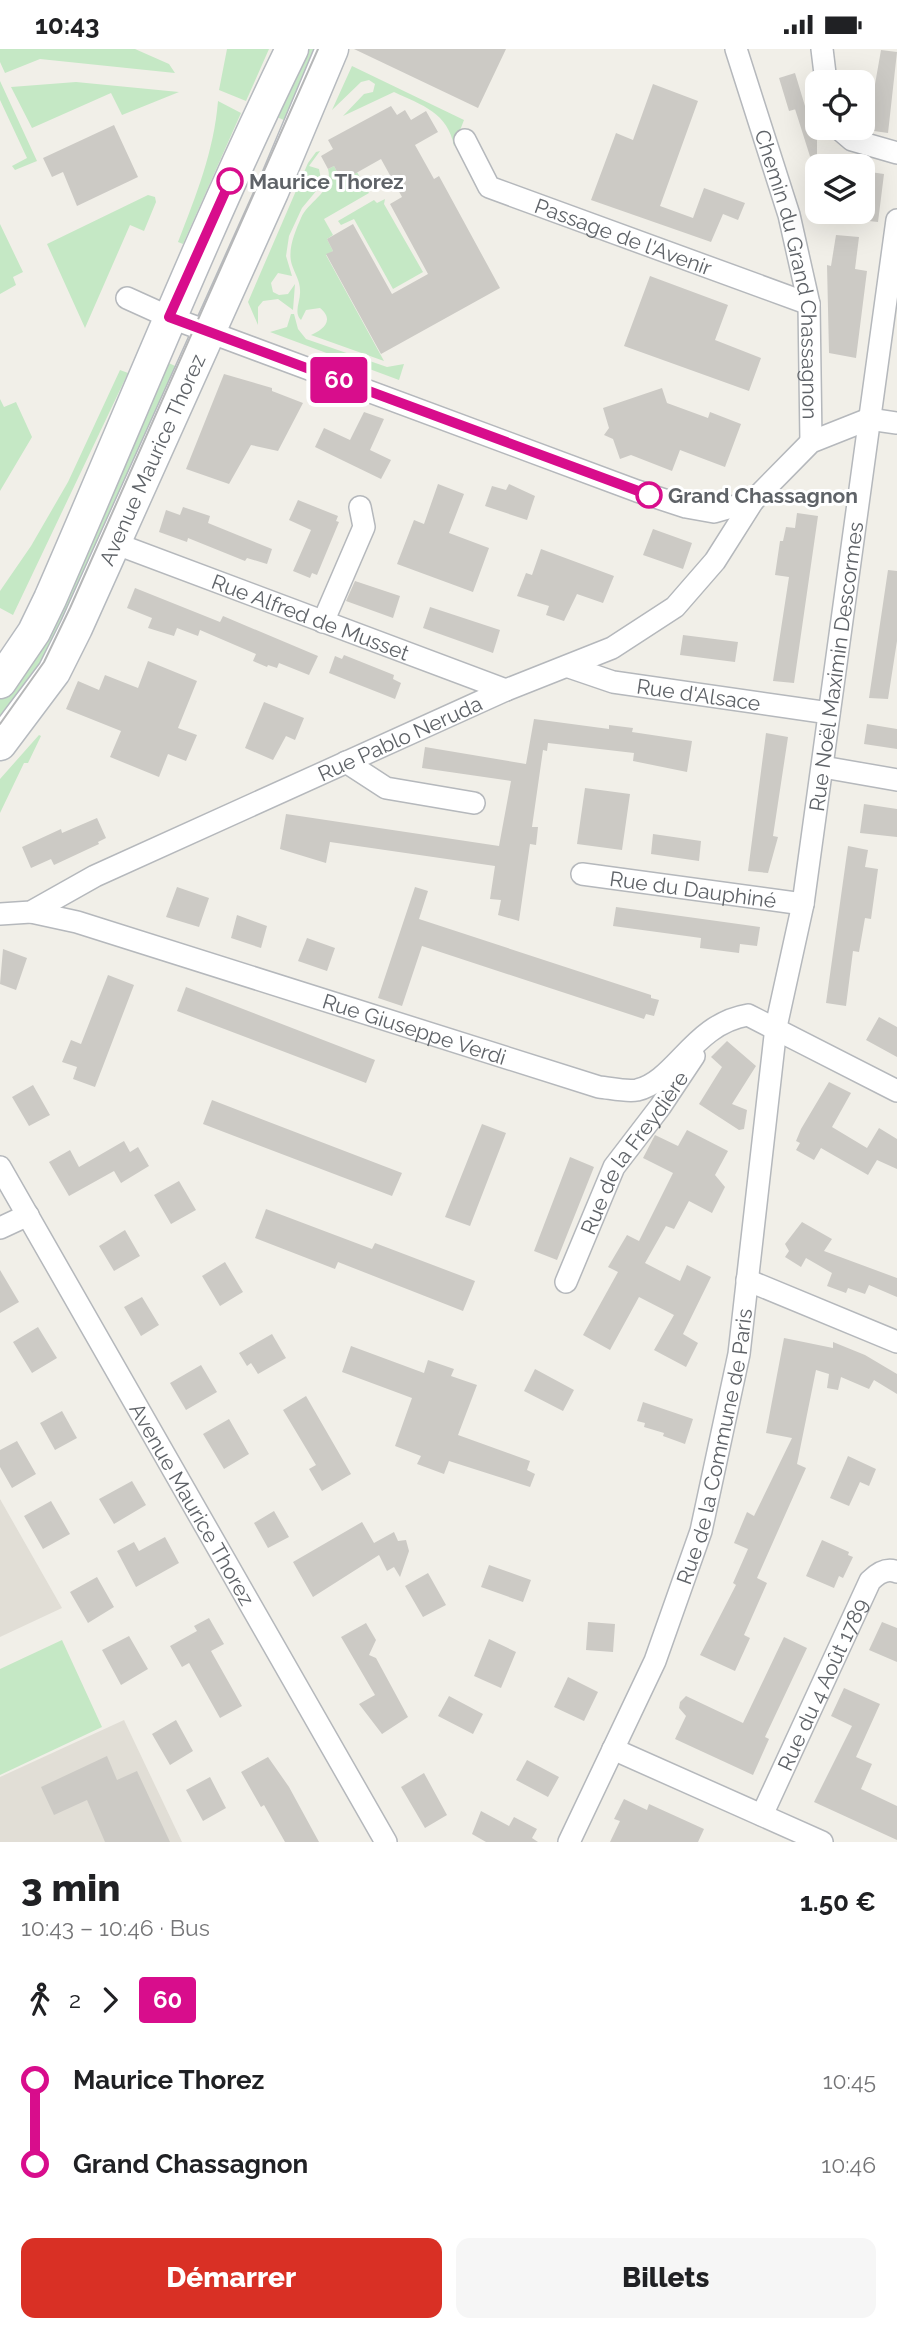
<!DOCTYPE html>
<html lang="fr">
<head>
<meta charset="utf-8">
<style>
  body { margin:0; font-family:Raleway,sans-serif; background:#f6f6f6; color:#202124; height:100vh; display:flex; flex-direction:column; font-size:26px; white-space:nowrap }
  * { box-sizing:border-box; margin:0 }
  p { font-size:23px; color:#757577 }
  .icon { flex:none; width:38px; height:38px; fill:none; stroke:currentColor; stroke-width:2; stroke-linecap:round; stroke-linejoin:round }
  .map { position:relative; height:1793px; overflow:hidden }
  .details { display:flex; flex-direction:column; background:#fff; flex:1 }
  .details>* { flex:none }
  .badge { padding:0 14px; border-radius:5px; font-size:24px; line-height:46px }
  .controls { position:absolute; left:805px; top:21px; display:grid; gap:14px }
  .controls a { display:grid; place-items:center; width:70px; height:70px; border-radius:14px; background:#fff; box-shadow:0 7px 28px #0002; font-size:35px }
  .map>.badge { position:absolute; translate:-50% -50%; box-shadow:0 0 0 4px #fff }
  .legs { display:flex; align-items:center; gap:10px; height:77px; padding:0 21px; font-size:23px }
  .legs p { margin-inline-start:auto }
  .head { display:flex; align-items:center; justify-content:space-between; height:119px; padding:0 21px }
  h1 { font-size:38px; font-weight:800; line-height:52px }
  .primary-button { display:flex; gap:14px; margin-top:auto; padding:14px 21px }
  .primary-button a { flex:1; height:80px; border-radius:14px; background:#d93025; color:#fff; font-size:28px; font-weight:800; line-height:80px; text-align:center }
  .primary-button a+a { background:#f6f6f6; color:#202124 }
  ul { padding:0 21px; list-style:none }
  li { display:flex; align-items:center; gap:24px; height:84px; font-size:26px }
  li i { display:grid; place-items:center; width:10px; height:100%; margin:0 9px; background:currentColor }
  li i::after { content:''; width:18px; height:18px; margin:-9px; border:5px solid; border-radius:50%; background:#fff }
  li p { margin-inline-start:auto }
  li:first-child i { background:linear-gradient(#0000 50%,currentColor 0) }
  li:last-child i { background:linear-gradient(currentColor 50%,#0000 0) }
  .status { display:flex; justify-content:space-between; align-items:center; height:49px; padding:0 35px; background:#fff; direction:ltr }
  .status svg { height:19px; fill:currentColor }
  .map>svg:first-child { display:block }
</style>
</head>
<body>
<div class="status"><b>10:43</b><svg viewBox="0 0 49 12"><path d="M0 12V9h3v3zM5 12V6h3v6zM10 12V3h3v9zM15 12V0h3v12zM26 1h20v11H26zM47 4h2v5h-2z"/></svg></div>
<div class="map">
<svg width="897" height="1793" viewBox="0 0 897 1793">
  <rect width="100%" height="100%" fill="#f1efe8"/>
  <path fill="#e1ded6" d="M0 1450 62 1559 0 1588Z
    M124 1671 182 1793H0V1728Z"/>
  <path fill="#c5e8c5" d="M0 0H135L169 15 175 24 40 10 5 24 0 13Z
    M227 0H269L246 52 219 41Z
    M299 0H327L296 76 267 64Z
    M352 17 464 71 454 97C448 64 422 56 394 43L343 67 364 45 373 43 375 35 369 31 361 33 332 61Z
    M0 32 37 112 15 121 12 117 27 109 0 51Z
    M76 33 179 43 122 66 111 44 32 79 11 38Z
    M218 52 241 64 183 195 178 193C196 147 214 102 218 52Z
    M320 102 309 117 319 120 322 135 302 159 289 187 286 207 292 227 278 224 271 234 273 243 279 246 288 245 295 235 293 261 278 250 263 252 258 258V276L248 253 308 114 316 103Z
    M334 117 342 132 357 123 369 144 324 170 333 186 327 190 333 202 326 206 384 312 311 286C321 282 336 272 320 259L306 261 301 271C293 263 301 252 300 241 300 232 295 225 292 216 287 201 295 183 301 169 309 151 334 143 328 120Z
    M148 146 155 148 156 153 144 182 130 176 85 279 47 195Z
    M385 150 384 155 423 223 393 240 354 170 341 176 338 172 374 151 377 154Z
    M0 175 23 223 13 228 16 236 0 245Z
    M291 265H294L298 280 306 290 387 318 404 315 399 331 270 283 287 278Z
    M160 310 186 322 69 583 0 688V645Z
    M120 321 128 324 13 566 0 559V542L31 497 68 433Z
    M0 350 4 358 16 353 32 388 0 442Z
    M39 686 41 687 28 714H24L0 764V730Z
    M62 1591 102 1678 0 1726V1620Z"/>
  <path fill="#cccac5" d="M354 0H506L478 59Z
    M881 1 897 3 888 84 867 81Z
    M795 24 805 57 811 55 817 74V120H814L795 60 800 59 789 62 779 29Z
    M653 35 698 52 660 157 693 169 704 139 745 154 738 171 723 165 711 193 591 151 616 84 633 91Z
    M391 57 397 66 405 61 411 71 426 62 438 83 415 96 434 130 439 127 500 239 381 305 326 205 333 202 327 190 353 175 392 245 428 225 390 155 402 148 381 110 342 132 334 117 328 120 321 107 333 100 328 91Z
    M114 76 138 128 77 157 63 123 52 128 43 109Z
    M863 122 884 125 878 173 860 171Z
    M836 186 859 188 855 220 867 222 856 309 829 304 827 216 831 217Z
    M650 227 728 256 715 291 761 309 749 342 624 297Z
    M224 325 272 339V342L303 354 278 402 251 396 229 435 186 420Z
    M662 339 667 354 708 369 710 363 741 375 725 418 680 401 672 422 631 406 620 410 613 390 604 386 609 379 603 359Z
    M364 363 384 370 370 401 391 411 381 430 315 398 324 379 350 391Z
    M438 435 464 445 449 484 489 499 473 543 397 515 414 471 424 475Z
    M509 435 535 447 527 471 485 457 492 437 506 441Z
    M298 451 338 467 336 472 339 473 317 526 312 524 310 529 293 522 311 481 289 471Z
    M183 458 210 467 208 474 272 500 267 515 247 509 245 512 188 489 187 493 159 483 166 461 180 466Z
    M797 464 818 467 794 634 773 632 789 528 775 526 780 492H783L786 478 795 479Z
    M653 480 692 494 683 520 643 506Z
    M541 500 614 527 603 554 577 545 564 572 546 566 549 557 517 547 526 524 532 526Z
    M888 521 897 522V592L888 650 869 649Z
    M355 532 400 547 393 569 346 552Z
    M135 539 220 573 223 567 318 607 309 626 279 614 277 619 268 616 267 618 253 612 256 605 200 581 198 587 177 579 174 587 148 579 152 569 127 559Z
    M430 558 500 581 493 604 423 579Z
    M683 586 738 593 735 613 680 606Z
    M344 606 394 626 393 630 401 634 395 650 329 624 335 607 342 610Z
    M148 612 197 632 178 679 197 686 186 712 168 705 159 728 110 708 121 682 66 660 78 632 99 641 105 626 138 639Z
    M264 653 304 669 295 691 286 687 273 711 245 699Z
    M534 670 609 680V676L633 679 632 683 692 692 687 723 633 712 634 704 548 694 547 702 543 701 532 778H538L536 796 530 795 519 872 498 866 501 851 490 850 495 817 330 793 326 814 280 800 286 765 499 797 511 732 422 719 425 698 526 715Z
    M867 675 897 680V700L864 695Z
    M766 684 788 688 773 787 778 788 768 824 748 822Z
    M585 739 630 745 622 801 577 795Z
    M864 755 897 760V788L860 784Z
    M97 769 106 789 98 793 99 795 54 816 51 810 31 819 22 798 61 780 62 784Z
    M653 785 701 792 699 812 651 805Z
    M848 797 868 801 865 818 878 820 871 870 865 869 859 903 853 902 846 957 826 954Z
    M177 838 209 849 199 878 166 868Z
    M415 838 428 842 419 870 651 946V949L659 951 654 967 646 965 644 970 422 897 402 957 378 949Z
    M616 858 760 878 757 897 740 895 739 904 700 899 701 889 613 877Z
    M237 866 267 877 261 899 231 889Z
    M307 889 335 899 327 922 298 912Z
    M3 900 27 909 16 941 0 935Z
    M108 926 134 936 95 1038 73 1030 77 1018 62 1013 71 991 81 995Z
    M186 938 375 1011 366 1034 177 962Z
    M879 968 897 978V1008L866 991Z
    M727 992 756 1017 732 1055 747 1061 744 1080 739 1081 699 1055 722 1018 711 1008Z
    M829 1033 851 1044 832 1078 867 1099 879 1079 897 1090V1120L877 1111 868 1126 821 1099 814 1111 796 1101 800 1094 796 1092 801 1080Z
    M33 1036 50 1066 29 1077 12 1048Z
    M212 1051 402 1124 392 1147 203 1075Z
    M482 1075 506 1084 470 1177 445 1168Z
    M687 1081 728 1102 715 1126 725 1138 712 1164 689 1152 674 1180 666 1177 645 1214 680 1232 687 1216 711 1228 683 1285 698 1294 686 1318 654 1301 674 1266 639 1248 610 1301 583 1286 618 1223 608 1218 627 1186 639 1192 673 1124 643 1109 655 1086 678 1097Z
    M124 1092 130 1103 138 1098 149 1117 121 1134 114 1122 69 1147 49 1113 70 1101 79 1118Z
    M570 1108 594 1118 557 1211 534 1202Z
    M179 1132 196 1161 171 1175 154 1146Z
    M266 1160 372 1200 375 1194 475 1232 463 1262 338 1213 335 1220 255 1189Z
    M802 1173 832 1190 824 1202 897 1229V1248L869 1236 865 1245 848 1239 846 1244 827 1237 832 1224 806 1209 801 1218 785 1208 789 1202 785 1195Z
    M125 1181 140 1207 114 1222 99 1197Z
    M225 1213 243 1243 220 1257 202 1227Z
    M0 1221 19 1253 0 1264Z
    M142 1248 159 1276 141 1287 124 1258Z
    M38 1278 57 1309 32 1324 13 1293Z
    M272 1285 286 1309 258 1325 251 1314 247 1317 239 1304Z
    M784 1289 833 1299V1293L865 1306 897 1325V1345L874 1331 869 1340 841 1328 838 1341 827 1339 829 1325 816 1321 797 1415 806 1419 757 1529 767 1534 744 1586 750 1589 735 1622 700 1606 736 1536 733 1534 748 1500 734 1494 747 1463 754 1467 792 1389 766 1384Z
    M351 1297 424 1324 428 1311 454 1320 451 1327 477 1336 458 1386 530 1412 527 1421 535 1425 530 1438 449 1412 444 1425 417 1415 421 1407 395 1397 412 1349 342 1323Z
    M201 1316 217 1343 186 1361 170 1334Z
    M535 1320 574 1341 563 1362 524 1342Z
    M306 1347 351 1425 322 1442 309 1420 316 1416 283 1361Z
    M643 1353 693 1370 685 1395 663 1387 664 1384 644 1378 645 1374 637 1372Z
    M62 1362 77 1389 55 1401 40 1374Z
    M229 1370 249 1405 224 1420 203 1385Z
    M17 1392 36 1425 12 1439 0 1418V1401Z
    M848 1407 876 1420 869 1437 860 1433 849 1457 830 1449Z
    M132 1432 146 1456 114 1475 99 1450Z
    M51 1452 70 1485 43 1500 24 1467Z
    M274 1462 289 1488 268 1499 254 1474Z
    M362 1473 374 1494 394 1483 398 1492 406 1491 409 1502 400 1528 394 1518 387 1522 379 1506 313 1548 293 1513Z
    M165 1488 179 1514 136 1538 117 1502 134 1493 139 1502Z
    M822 1491 849 1503 848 1506 853 1508 843 1529 839 1527 834 1539 806 1527Z
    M489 1516 531 1531 523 1553 481 1538Z
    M428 1524 446 1556 423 1568 405 1537Z
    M97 1528 114 1558 88 1574 70 1543Z
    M209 1569 224 1595 211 1602 242 1657 220 1669 189 1614 182 1618 170 1597 197 1582 194 1577Z
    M588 1573 615 1575 613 1603 586 1601Z
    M882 1573 897 1579V1613L869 1601Z
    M366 1574 376 1591 369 1606 376 1609 408 1668 382 1685 359 1655 375 1646 341 1588Z
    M129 1587 148 1620 121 1636 102 1601Z
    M784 1588 807 1599 765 1688 769 1690 753 1726 675 1690 686 1667 679 1659 680 1653 686 1647 743 1674Z
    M489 1590 516 1603 501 1639 474 1627Z
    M568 1628 598 1643 584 1672 554 1658Z
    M844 1639 880 1655 856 1708 872 1715 861 1740 897 1757V1791L814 1753 852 1677 831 1667Z
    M449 1647 483 1665 473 1685 438 1667Z
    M176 1671 193 1702 170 1716 152 1685Z
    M107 1707 117 1731 137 1722 170 1793H105L87 1751 54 1766 41 1738Z
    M268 1708 289 1738 319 1793H285L264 1756 261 1758 241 1723Z
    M527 1711 559 1728 548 1748 516 1731Z
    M424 1724 447 1766 425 1779 401 1738Z
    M210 1728 226 1759 203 1772 186 1741Z
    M624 1750 647 1761 649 1755 704 1780 698 1793H610L620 1772 614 1770Z
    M481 1762 509 1777 514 1768 537 1780 532 1789 538 1793H486L472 1785Z"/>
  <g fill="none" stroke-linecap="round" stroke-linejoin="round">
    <defs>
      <g id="street">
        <path id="s1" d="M736 0 789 166 809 255 811 393"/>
        <path d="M822 0 826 33"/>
        <path d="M838 79 852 91 897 104"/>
        <path id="s2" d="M465 91 489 138 809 255"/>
        <path d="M127 249 169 268 637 442 686 458 714 463 753 452 811 393 869 370"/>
        <path d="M869 370 897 374"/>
        <path id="s3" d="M114 494 506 641"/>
        <path d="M323 573 364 478 360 458"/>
        <path id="s4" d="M569 618 613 633 829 664"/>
        <path d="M346 713 386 739 474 754"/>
        <path d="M823 718 897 731"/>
        <path id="s5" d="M582 825 803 855"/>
        <path id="s6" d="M31 863 77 873 599 1038C610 1039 626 1043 637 1041 676 1032 693 975 748 966L897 1042"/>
        <path id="s7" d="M0 865 31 863 95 827 506 641 612 599 675 558 715 512 753 452"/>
        <path id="s8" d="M0 1118 386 1793"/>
        <path d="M0 1179 28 1166"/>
        <path d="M747 1231 897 1293"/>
        <path id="s9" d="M566 1233 614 1118 660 1058 694 1007"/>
        <path d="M613 1700 822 1793"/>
        <path id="s10" d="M762 1766 870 1532C877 1525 886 1518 897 1523"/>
        <path id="s11" d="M569 1793 655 1612 701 1482 739 1305 776 978 803 855 897 171"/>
      </g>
      <g id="secondary">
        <path d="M0 633 34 583 50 550C130 367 204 180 292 0"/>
        <path id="s12" d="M0 695 54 623 76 579 272 143 332 0"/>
      </g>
    </defs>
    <use href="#street" stroke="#b5b8bc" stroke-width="24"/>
    <use href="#secondary" stroke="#b6babf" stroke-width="35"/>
    <use href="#street" stroke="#fff" stroke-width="21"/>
    <use href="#secondary" stroke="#fff" stroke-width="32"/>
    <path stroke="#b6b7b8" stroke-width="2" d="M0 675 44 613 70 559 318 0"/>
  </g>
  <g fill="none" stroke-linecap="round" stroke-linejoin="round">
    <defs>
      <path id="line-1" d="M230 132 169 268 649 446"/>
    </defs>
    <use href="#line-1" stroke="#fff" stroke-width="16"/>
    <use href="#line-1" stroke="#d80d8c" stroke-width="10"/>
  </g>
  <g fill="#fff" stroke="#d80d8c" stroke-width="3.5">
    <circle cx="230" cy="132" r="12"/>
    <circle cx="649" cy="446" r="12"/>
  </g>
  <g text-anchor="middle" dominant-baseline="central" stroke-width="6" stroke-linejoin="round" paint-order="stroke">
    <g font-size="21" font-weight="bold" fill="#5f6368" stroke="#fff" text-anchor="start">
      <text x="249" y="132">Maurice Thorez</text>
      <text x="668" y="446">Grand Chassagnon</text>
    </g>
    <g font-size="21" fill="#5f6368" stroke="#fff">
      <text stroke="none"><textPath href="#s2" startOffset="196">Passage de l'Avenir</textPath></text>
      <text stroke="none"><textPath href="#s1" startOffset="233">Chemin du Grand Chassagnon</textPath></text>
      <text stroke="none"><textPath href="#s12" startOffset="324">Avenue Maurice Thorez</textPath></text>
      <text stroke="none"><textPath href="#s3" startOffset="210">Rue Alfred de Musset</textPath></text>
      <text stroke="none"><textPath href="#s11" startOffset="1214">Rue Noël Maximin Descormes</textPath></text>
      <text stroke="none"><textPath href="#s4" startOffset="133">Rue d'Alsace</textPath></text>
      <text stroke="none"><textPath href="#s7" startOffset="439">Rue Pablo Neruda</textPath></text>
      <text stroke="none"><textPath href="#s5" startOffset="112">Rue du Dauphiné</textPath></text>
      <text stroke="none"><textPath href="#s6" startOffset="401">Rue Giuseppe Verdi</textPath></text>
      <text stroke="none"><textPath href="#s9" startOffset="147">Rue de la Freydière</textPath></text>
      <text stroke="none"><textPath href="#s11" startOffset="424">Rue de la Commune de Paris</textPath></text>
      <text stroke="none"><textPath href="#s8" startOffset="388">Avenue Maurice Thorez</textPath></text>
      <text stroke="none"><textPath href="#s10" startOffset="144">Rue du 4 Août 1789</textPath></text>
    </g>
  </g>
</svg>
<div class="controls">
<a><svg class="icon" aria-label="locate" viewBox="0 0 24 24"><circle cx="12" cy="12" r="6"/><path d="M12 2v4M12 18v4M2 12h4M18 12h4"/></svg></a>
<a><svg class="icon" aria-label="layers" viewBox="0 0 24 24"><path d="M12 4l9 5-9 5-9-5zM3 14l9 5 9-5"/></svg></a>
</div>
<b class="badge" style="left:339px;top:331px;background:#d80d8c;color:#fff">60</b>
</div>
<section class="details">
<div class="head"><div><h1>3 min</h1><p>10:43 – 10:46 · Bus</p></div><b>1.50 €</b></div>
<div class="legs"><svg class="icon" aria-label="walk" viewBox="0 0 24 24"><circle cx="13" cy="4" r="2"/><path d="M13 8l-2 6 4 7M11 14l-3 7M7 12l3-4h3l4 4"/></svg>2<svg class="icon" aria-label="forward" viewBox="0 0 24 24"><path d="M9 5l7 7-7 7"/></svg><b class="badge" style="background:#d80d8c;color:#fff">60</b></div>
<ul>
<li><i style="color:#d80d8c"></i><b>Maurice Thorez</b><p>10:45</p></li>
<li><i style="color:#d80d8c"></i><b>Grand Chassagnon</b><p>10:46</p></li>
</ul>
<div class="primary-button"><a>Démarrer</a><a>Billets</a></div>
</section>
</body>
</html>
